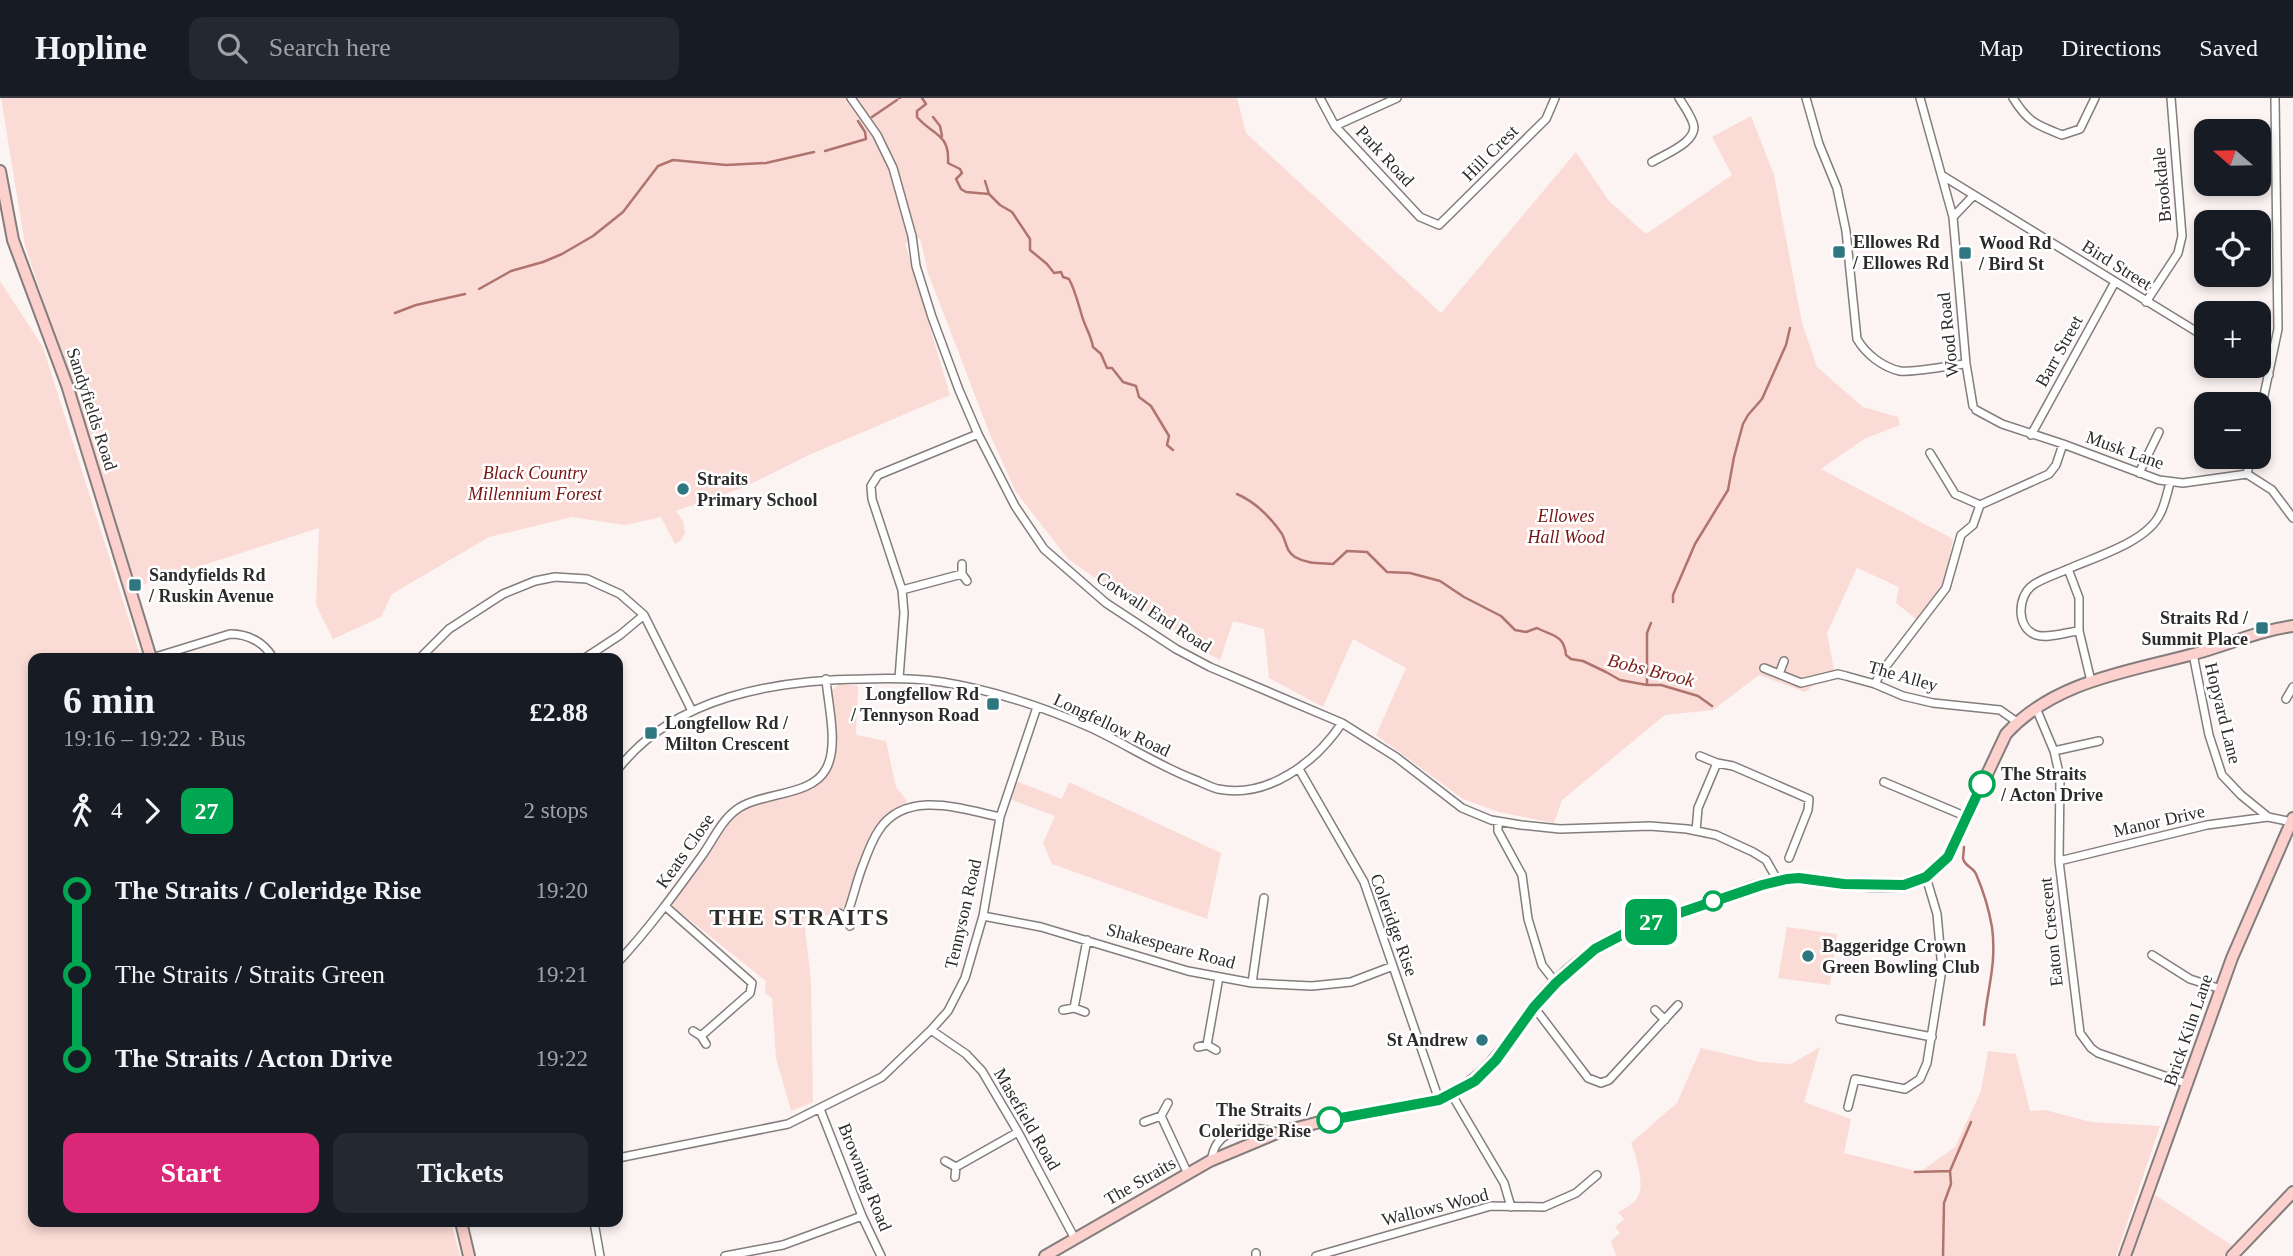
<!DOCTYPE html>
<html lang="en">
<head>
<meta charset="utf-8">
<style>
  body { margin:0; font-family:"Times New Roman",serif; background:#242831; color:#f1f3f6; height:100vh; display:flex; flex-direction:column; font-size:26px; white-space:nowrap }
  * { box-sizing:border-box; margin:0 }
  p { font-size:23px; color:#9ea1a6 }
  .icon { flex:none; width:38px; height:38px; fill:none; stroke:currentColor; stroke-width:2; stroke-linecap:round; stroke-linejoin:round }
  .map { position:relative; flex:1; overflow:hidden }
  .details { position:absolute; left:28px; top:555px; width:595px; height:574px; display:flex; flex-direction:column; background:#171b24; border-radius:14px; box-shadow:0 4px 10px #0003 }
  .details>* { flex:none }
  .badge { padding:0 14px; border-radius:10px; font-size:24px; line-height:46px }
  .needle { width:46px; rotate:290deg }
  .fabs { position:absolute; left:2194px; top:21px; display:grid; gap:14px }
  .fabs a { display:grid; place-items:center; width:77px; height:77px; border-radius:14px; background:#171b24; box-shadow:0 4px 10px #0003; font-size:35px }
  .map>.badge { position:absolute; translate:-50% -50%; box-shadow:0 0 0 4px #fff }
  .legs { display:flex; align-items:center; gap:10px; height:77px; padding:0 35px; font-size:23px }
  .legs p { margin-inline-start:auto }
  .head { display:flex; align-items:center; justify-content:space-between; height:119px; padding:0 35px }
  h1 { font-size:38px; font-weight:700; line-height:52px }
  .action { display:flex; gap:14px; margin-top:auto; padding:14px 35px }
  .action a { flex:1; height:80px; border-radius:14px; background:#db2777; color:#fff; font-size:28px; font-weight:700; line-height:80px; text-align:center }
  .action a+a { background:#242831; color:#f1f3f6 }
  ul { padding:0 35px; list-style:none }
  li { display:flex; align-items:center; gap:24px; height:84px; font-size:26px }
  li i { display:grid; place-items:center; width:10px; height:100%; margin:0 9px; background:currentColor }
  li i::after { content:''; width:18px; height:18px; margin:-9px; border:5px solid; border-radius:50%; background:#171b24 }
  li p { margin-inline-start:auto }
  li:first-child i { background:linear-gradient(#0000 50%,currentColor 0) }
  li:last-child i { background:linear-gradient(currentColor 50%,#0000 0) }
  header { display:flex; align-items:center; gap:42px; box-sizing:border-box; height:98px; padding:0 35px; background:#171b24; border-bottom:2px solid #363941 }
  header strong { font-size:33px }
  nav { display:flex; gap:38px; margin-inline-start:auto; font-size:24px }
  .search { width:490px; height:63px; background:#242831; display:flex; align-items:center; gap:18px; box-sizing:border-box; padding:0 24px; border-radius:14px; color:#9ea1a6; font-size:26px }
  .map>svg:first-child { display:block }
</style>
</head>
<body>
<header>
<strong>Hopline</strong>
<div class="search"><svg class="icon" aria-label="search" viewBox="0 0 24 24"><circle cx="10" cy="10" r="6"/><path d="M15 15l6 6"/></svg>Search here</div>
<nav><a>Map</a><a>Directions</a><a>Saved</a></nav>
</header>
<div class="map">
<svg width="2293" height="1158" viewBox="0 0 2293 1158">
  <rect width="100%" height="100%" fill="#fcf4f3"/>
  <path fill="#fbdbd6" d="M1 0H1237L1246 35 1441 215 1576 54 1609 103 1646 136 1732 77 1712 39 1751 18 1774 77 1802 225 1817 269 1863 309 1898 319 1900 327 1864 341 1821 371 1953 441 1943 491 1920 524 1896 505 1899 489 1857 470 1827 535 1834 572 1805 594 1759 577 1713 612 1665 617 1562 702 1554 725 1499 714 1463 701 1376 637 1406 570 1353 541 1323 609 1269 580 1264 531 1233 523 1220 562 1184 543 1068 461 1016 394 991 339 928 175 920 140 905 145 950 297 809 357 745 389 676 413 683 423 685 435 681 442 675 446 661 419 625 427 572 419 489 439 392 496 381 519 333 541 316 507 319 430 147 485 137 491 25 147Z
    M0 183 43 249 141 560H33V1124H451L460 1158H0Z
    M839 586 858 588 856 637 886 643 896 689 907 703 905 707 891 713 876 729 859 766 847 808 842 811H838L833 816 804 821 811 883 813 1004 791 1013 776 960 772 900 765 895 766 883 671 807 731 719 748 708 792 695 820 684 827 676 835 651 831 593Z
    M1016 683 1062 701 1069 684 1221 755 1207 821 1052 766 1043 745 1055 718 1012 702Z
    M1787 829 1837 836 1830 887 1778 880Z
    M1820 949 1804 1004 1851 1021 1844 1055 1920 1074 1955 1049 1981 993 1988 953 2016 956 2030 1013 2045 1012 2091 1024 2160 1028 2116 1158H1616L1611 1143 1620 1135 1615 1129 1624 1121 1618 1114C1626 1110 1636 1105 1639 1096 1644 1084 1636 1057 1631 1045L1677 1005 1701 950 1760 964 1791 966Z
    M2155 1097 2233 1148V1149L2223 1158H2135L2133 1156Z"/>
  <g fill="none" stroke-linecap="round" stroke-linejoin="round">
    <path stroke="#af746e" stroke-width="2.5" d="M899 0H900
      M922 0 926 6 917 13V19C932 37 950 35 948 65L960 71 962 75 956 81 961 91 966 94 989 96 1000 107 1012 114 1030 141V152L1047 166 1054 175 1061 174 1063 179 1069 181C1075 192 1078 205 1082 218 1085 229 1091 237 1093 249L1101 256 1107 270H1112L1123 284 1136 288 1139 299 1151 308 1169 338 1167 347 1173 352
      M872 19 897 2
      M933 19 940 28 942 38
      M825 53 866 41 865 34 858 23
      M985 83 989 96
      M479 191 511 173 543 164 562 156 593 138 623 114 658 68 673 62 726 67 766 65 814 54
      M395 215 416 207 465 196
      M1237 396C1255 404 1271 420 1282 436 1287 445 1285 452 1295 459 1307 466 1320 465 1333 466L1347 453 1367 454 1387 474 1410 475 1440 483 1464 499 1501 518 1515 532 1526 534 1537 530C1553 538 1564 537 1566 557L1571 561 1583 563 1606 574 1620 582 1647 587H1661L1698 598 1712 608
      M1673 504V497L1695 446 1728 392 1734 359 1743 326 1748 317 1762 301 1786 247 1790 230
      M1647 587V535L1651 525
      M1964 749C1964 750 1963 760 1963 760 1964 768 1973 769 1976 776 1983 792 1989 812 1992 829 1997 867 1987 891 1984 927
      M1915 1074 1950 1073
      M1943 1158 1944 1105 1951 1086 1950 1073 1971 1024"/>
    <defs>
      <path id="street" d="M851 0 877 37 893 70 912 138 916 168 932 219 959 292 978 336 1015 408 1044 451 1106 505 1176 551 1210 569 1342 625 1396 659 1462 710 1491 722 1521 727 1560 731 1650 728 1687 731 1716 737 1753 754 1766 762 1778 783
        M1320 0 1335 28 1420 119 1439 127 1546 21 1555 0
        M1806 0 1819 46 1837 90 1846 133 1857 241C1866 256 1882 269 1900 273 1914 275 1950 267 1966 266
        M1920 0 1953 119 1966 266 1973 308
        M2013 0C2028 24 2036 27 2062 37L2080 31 2095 0
        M1335 28 1397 0
        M1652 64C1665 56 1700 43 1693 25 1690 16 1684 8 1679 0
        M1943 78 2207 240
        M1953 119 1974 97
        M2146 204 2178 155 2182 138 2171 0
        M2253 268 2269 277
        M1976 312 2002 326 2063 346 2159 382 2183 385 2247 376 2272 392 2293 420
        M2259 321 2278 231 2275 0
        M2031 337 2115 184
        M1930 355 1955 396 1980 407
        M2139 375 2159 334
        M2247 376 2251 359
        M962 466V476L967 483
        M2068 471C2057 476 2043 480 2033 487 2017 498 2016 530 2036 537 2047 541 2067 534 2079 533
        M902 492 962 476
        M2193 556 2209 637 2222 677 2241 697 2268 719 2292 724
        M152 560 230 536C248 536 264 544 273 560
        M420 560 449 531 503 496 535 483 555 479 587 481 620 496 644 517 692 613
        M585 560 620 537 644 517
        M1764 570 1801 585 1838 576 1846 578 1875 586 1903 598 1933 605 2000 612 2017 624
        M1779 576 1784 563
        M899 580 904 515 902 492 872 401 871 388 878 377 978 336
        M2091 583 2079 533V500L2068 471C2095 459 2147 444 2160 416 2165 407 2167 395 2170 385
        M1875 586 1880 576 1946 490 1961 437 1973 427 1980 407 2049 376 2056 367 2063 346
        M2286 601 2293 589
        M2036 610 2054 653 2060 679 2059 763 2080 935 2091 950 2098 955 2188 986
        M2054 653 2099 643
        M1700 658 1717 665 1733 668 1809 701 1808 712 1789 760
        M618 671C675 598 776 582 863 581 889 580 916 580 942 584 992 592 1043 609 1089 629 1124 645 1157 667 1193 681 1201 684 1210 689 1218 691 1268 701 1316 664 1342 625
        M1299 671 1364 784 1439 1002
        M1884 684 1967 719
        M1498 724V733L1522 777 1528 821 1542 867 1556 885
        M1696 733 1698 710 1717 665
        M2059 763 2207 727 2268 719
        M665 808 752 885 750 895 701 938
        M839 815 846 819 850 828
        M983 818 1041 829 1188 873 1252 885 1312 888 1351 884 1393 868
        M846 819C853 802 856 784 863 767 867 756 872 742 879 732 906 691 962 711 1000 719
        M2152 857 2190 881 2221 891
        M618 864C648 832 675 795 701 759 712 744 721 723 736 712 759 694 812 699 826 671 839 648 828 607 826 581
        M1252 885 1264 800
        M1534 909 1588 980 1601 985 1609 982 1678 907
        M1074 910 1087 842
        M1063 912 1074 910 1085 914
        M1655 912 1665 922
        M1840 921 1932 939
        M931 932 966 956 982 973 1018 1034 1075 1141
        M693 933 701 938 706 946
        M1207 947 1219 879
        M1198 949 1207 947 1216 952
        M1452 997 1504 1085 1511 1109
        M1848 1009 1855 981 1905 991 1920 981 1927 965 1942 871 1937 816 1926 779
        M820 1011 862 1118 881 1158
        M1161 1018 1188 1076
        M1144 1024 1161 1018 1168 1005
        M618 1060 788 1026 882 979 931 932 948 913 965 880 983 818 1000 719 1037 609
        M945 1063 956 1069 955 1079
        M1211 1063C1212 1058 1214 1050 1217 1046 1230 1027 1258 1028 1276 1035
        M956 1069 1018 1034
        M594 1124 600 1158
        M1256 1155V1158
        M725 1158 783 1147 862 1118
        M1316 1158 1491 1108 1544 1109 1576 1095 1597 1077"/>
      <path id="secondary" d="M0 73 13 142 67 287 151 560
        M461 1124 469 1158
        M1045 1158 1210 1063 1277 1035 1320 1024 1439 1002C1488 981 1502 951 1532 911 1558 877 1596 846 1635 830 1660 819 1686 813 1711 804 1736 796 1761 784 1787 781 1801 779 1816 782 1829 784 1848 786 1886 790 1904 787 1921 784 1936 772 1948 759L2006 636C2053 584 2126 574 2190 557 2226 548 2255 533 2293 528
        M2125 1158 2232 860 2293 720
        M2232 1158 2293 1094"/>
    </defs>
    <use href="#street" stroke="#837d7c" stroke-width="10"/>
    <use href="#secondary" stroke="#837d7c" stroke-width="14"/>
    <use href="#street" stroke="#fff" stroke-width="7"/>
    <use href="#secondary" stroke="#fbd0cd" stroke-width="10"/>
  </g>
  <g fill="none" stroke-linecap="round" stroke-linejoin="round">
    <defs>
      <path id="line-1" d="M1330 1022 1439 1002 1475 983 1496 962 1534 909 1556 885 1595 851 1635 830 1762 787 1787 781 1799 780 1844 786 1904 787 1926 779 1948 759 1982 686"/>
    </defs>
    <use href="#line-1" stroke="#fff" stroke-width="16"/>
    <use href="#line-1" stroke="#00a651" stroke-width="10"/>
  </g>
  <g fill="#2e7680" stroke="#fff" stroke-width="2.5">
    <rect x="1832" y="147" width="14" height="14" rx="3.5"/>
    <rect x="1958" y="148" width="14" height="14" rx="3.5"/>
    <circle cx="683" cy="391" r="7"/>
    <rect x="128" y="480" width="14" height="14" rx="3.5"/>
    <rect x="2255" y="523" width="14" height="14" rx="3.5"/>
    <rect x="986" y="599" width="14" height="14" rx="3.5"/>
    <rect x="644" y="628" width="14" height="14" rx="3.5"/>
    <circle cx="1808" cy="858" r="7"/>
    <circle cx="1482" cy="942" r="7"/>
  </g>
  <g fill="#fff" stroke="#00a651" stroke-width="3.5">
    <circle cx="1982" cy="686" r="12"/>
    <circle cx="1713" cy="803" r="9"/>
    <circle cx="1330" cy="1022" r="12"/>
  </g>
  <g text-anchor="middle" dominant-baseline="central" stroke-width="5" stroke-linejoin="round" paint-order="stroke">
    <g font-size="18" fill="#2e2b2b" stroke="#fff">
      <text transform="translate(1490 55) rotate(-45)">Hill Crest</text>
      <text transform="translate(1385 58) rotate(47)">Park Road</text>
      <text transform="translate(2162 87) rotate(-95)">Brookdale</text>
      <text transform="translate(2117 167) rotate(32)">Bird Street</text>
      <text transform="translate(1948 237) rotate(-96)">Wood Road</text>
      <text transform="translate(2059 253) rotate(-61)">Barr Street</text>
      <text transform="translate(92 311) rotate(72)">Sandyfields Road</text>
      <text transform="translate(2125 352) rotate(20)">Musk Lane</text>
      <text transform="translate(1154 514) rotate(33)">Cotwall End Road</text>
      <text transform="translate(1903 578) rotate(16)">The Alley</text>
      <text transform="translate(2223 615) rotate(76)">Hopyard Lane</text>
      <text transform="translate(1112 627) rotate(25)">Longfellow Road</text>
      <text transform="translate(2159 723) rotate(-13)">Manor Drive</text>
      <text transform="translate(685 753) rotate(-55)">Keats Close</text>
      <text transform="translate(963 816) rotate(-77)">Tennyson Road</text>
      <text transform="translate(1394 827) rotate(70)">Coleridge Rise</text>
      <text transform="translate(2051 834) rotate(-96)">Eaton Crescent</text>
      <text transform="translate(1171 848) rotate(15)">Shakespeare Road</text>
      <text transform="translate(2188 932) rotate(-71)">Brick Kiln Lane</text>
      <text transform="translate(1027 1021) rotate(60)">Masefield Road</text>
      <text transform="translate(865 1079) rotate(68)">Browning Road</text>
      <text transform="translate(1140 1083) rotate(-30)">The Straits</text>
      <text transform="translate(1435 1109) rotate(-14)">Wallows Wood</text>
    </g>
    <g font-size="18" font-weight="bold" fill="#2e2b2b" stroke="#fff" text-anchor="start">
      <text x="1853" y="144">Ellowes Rd<tspan x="1853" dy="21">/ Ellowes Rd</tspan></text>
      <text x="1979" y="145">Wood Rd<tspan x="1979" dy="21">/ Bird St</tspan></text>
      <text x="697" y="381">Straits<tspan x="697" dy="21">Primary School</tspan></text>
      <text x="149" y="477">Sandyfields Rd<tspan x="149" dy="21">/ Ruskin Avenue</tspan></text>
      <text x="2248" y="520" text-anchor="end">Straits Rd /<tspan x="2248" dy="21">Summit Place</tspan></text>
      <text x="979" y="596" text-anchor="end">Longfellow Rd<tspan x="979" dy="21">/ Tennyson Road</tspan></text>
      <text x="665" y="625">Longfellow Rd /<tspan x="665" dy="21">Milton Crescent</tspan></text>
      <text x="1822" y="848">Baggeridge Crown<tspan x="1822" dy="21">Green Bowling Club</tspan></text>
      <text x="1468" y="942" text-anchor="end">St Andrew</text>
    </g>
    <g font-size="18" font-style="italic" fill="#751412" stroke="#fff">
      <text x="535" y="375">Black Country<tspan x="535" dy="21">Millennium Forest</tspan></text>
      <text x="1566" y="418">Ellowes<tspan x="1566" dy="21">Hall Wood</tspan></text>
    </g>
    <g font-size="18" font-weight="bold" fill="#2e2b2b" stroke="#fff" text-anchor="start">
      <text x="2001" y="676">The Straits<tspan x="2001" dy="21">/ Acton Drive</tspan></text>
      <text x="1311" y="1012" text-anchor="end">The Straits /<tspan x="1311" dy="21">Coleridge Rise</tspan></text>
    </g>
    <g font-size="19" font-style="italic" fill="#7c1c18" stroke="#fff">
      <text transform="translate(1651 572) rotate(14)">Bobs Brook</text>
    </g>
    <g font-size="24" font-weight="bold" letter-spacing="2" fill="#2e2b2b" stroke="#fff">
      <text x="800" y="819">THE STRAITS</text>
    </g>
  </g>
</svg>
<div class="fabs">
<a><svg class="needle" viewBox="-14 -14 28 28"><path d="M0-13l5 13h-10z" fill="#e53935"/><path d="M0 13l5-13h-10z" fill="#9ea1a6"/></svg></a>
<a><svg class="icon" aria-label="locate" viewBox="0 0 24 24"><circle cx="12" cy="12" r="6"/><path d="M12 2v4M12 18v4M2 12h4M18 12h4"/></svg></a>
<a>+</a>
<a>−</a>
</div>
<b class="badge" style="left:1651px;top:824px;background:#00a651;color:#fff">27</b>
<section class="details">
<div class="head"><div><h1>6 min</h1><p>19:16 – 19:22 · Bus</p></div><b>£2.88</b></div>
<div class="legs"><svg class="icon" aria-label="walk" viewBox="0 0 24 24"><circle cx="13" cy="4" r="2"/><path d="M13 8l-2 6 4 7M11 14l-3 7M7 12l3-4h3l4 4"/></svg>4<svg class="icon" aria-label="forward" viewBox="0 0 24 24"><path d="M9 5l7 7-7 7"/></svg><b class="badge" style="background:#00a651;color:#fff">27</b><p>2 stops</p></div>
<ul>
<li><i style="color:#00a651"></i><b>The Straits / Coleridge Rise</b><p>19:20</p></li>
<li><i style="color:#00a651"></i><span>The Straits / Straits Green</span><p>19:21</p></li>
<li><i style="color:#00a651"></i><b>The Straits / Acton Drive</b><p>19:22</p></li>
</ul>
<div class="action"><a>Start</a><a>Tickets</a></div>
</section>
</div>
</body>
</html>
